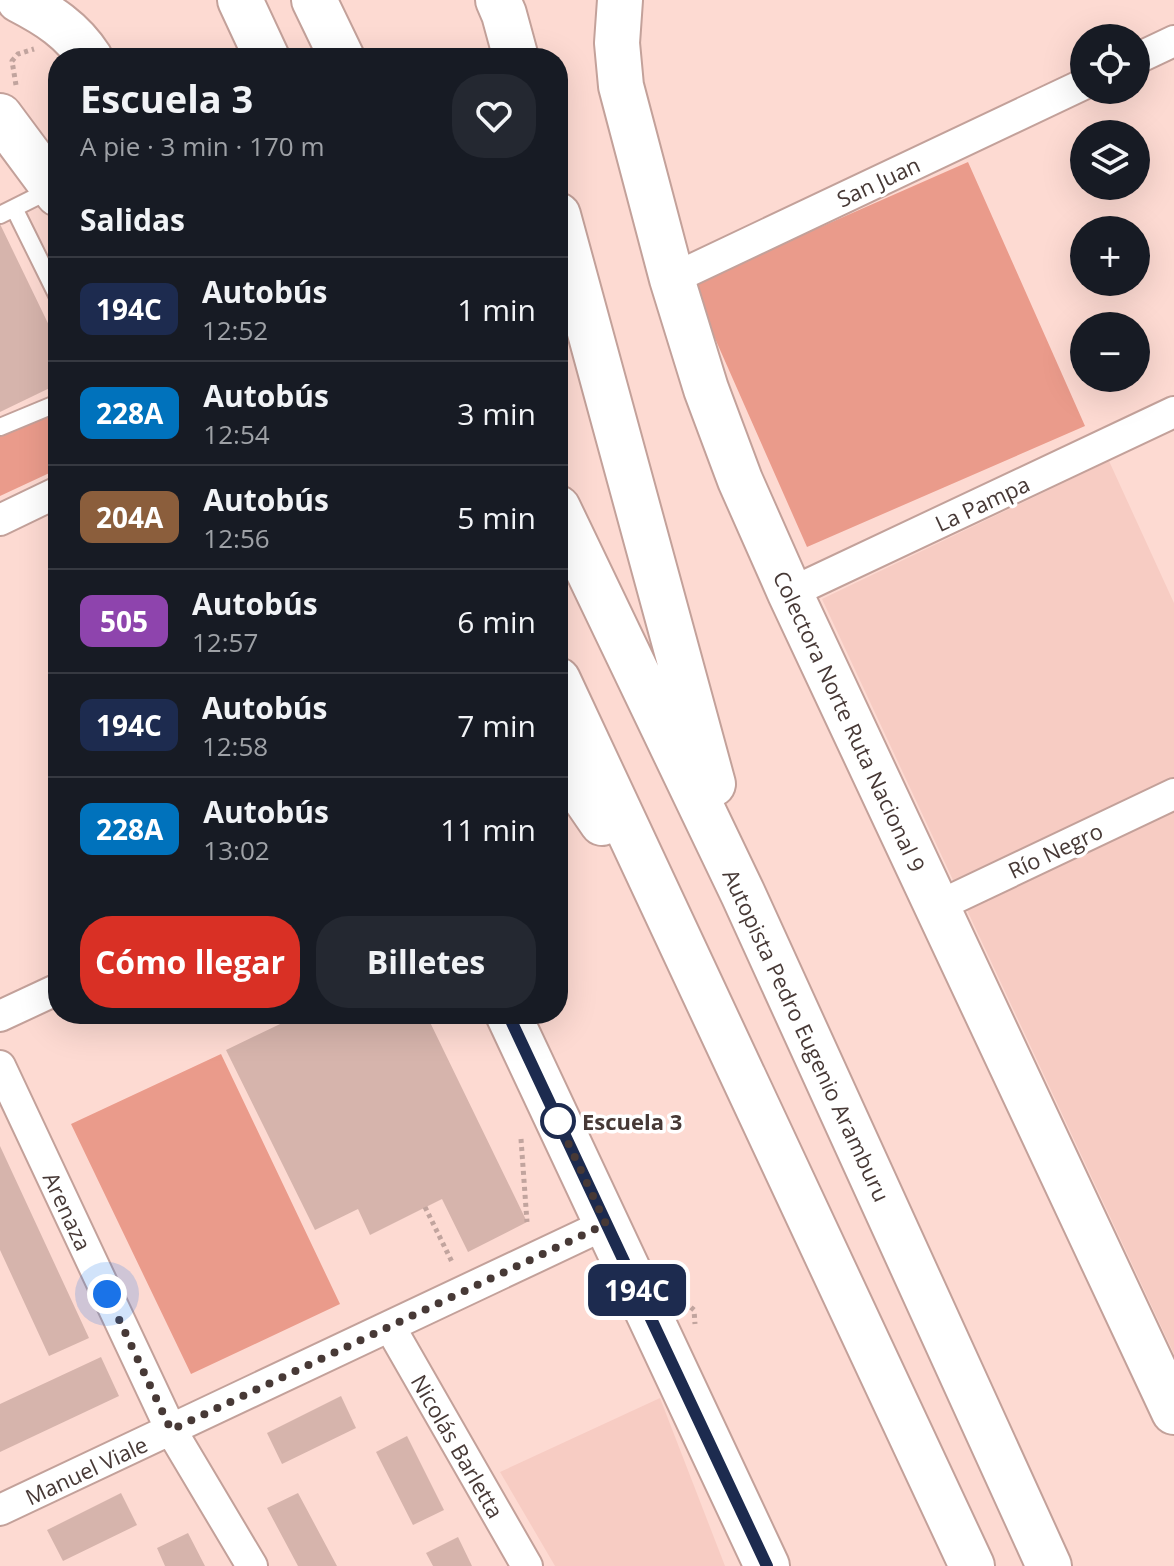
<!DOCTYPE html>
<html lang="es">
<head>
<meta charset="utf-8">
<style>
  body { margin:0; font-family:"Open Sans",sans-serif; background:#242831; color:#f1f3f6; height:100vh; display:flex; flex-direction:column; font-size:30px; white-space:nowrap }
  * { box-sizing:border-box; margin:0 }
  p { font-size:26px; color:#9ea1a6 }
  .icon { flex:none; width:44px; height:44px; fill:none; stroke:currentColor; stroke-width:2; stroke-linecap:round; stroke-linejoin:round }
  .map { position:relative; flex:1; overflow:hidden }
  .drawer { position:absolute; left:48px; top:48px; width:520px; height:976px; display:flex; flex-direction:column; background:#171b24; border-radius:32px; box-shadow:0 8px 32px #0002 }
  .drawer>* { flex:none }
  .badge { padding:0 16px; border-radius:12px; font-size:28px; line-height:52px }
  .controls { position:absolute; left:1070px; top:24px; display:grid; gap:16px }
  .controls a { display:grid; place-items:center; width:80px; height:80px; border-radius:50%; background:#171b24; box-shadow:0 8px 32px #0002; font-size:40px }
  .you { position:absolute; width:40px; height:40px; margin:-20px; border:6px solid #fff; border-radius:50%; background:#1a73e8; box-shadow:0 0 0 12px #1a73e833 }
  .map>.badge { position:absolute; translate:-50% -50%; box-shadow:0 0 0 4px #fff }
  h2 { padding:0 32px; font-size:30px; line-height:72px }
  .round { display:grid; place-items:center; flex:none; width:84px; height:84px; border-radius:32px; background:#242831 }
  .headline { display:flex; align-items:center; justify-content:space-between; height:136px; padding:0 32px }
  h1 { font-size:38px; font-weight:700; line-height:60px }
  .primary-button { display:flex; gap:16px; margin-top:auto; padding:16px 32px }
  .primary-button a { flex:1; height:92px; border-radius:32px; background:#d93025; color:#fff; font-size:32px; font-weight:700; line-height:92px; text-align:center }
  .primary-button a+a { background:#242831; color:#f1f3f6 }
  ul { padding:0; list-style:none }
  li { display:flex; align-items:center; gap:24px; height:104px; padding:0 32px; border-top:2px solid #363941 }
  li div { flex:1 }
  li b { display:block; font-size:30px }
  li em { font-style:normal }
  li .badge { min-width:88px; font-weight:700; text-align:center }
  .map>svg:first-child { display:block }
</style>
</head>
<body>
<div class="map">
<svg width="1174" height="1566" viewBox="0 0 1174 1566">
  <rect width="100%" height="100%" fill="#fddad2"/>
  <path fill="#f7ccc3" d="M1109 461 1174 603V1354L822 599Z
    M660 1398 725 1566H555L500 1472Z"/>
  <path fill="#ea9b8b" d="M968 162 1085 426 807 547 691 284Z
    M58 403V469L0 496V427Z
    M221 1054 340 1304 191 1374 71 1124Z"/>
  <path fill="#d6b4ac" d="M0 224 58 344V384L0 412Z
    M301 1014H426L527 1222 468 1252 442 1199 370 1235 358 1209 315 1230 226 1050Z
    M0 1146 89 1338 49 1356 0 1250Z
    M101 1357 119 1396 0 1452V1404Z
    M341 1396 356 1428 282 1464 267 1433Z
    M407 1436 444 1510 413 1525 376 1452Z
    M121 1493 137 1525 63 1561 47 1530Z
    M298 1493 337 1566H298L267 1508Z
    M188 1533 205 1566H165L157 1548Z
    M458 1537 472 1566H433L426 1553Z"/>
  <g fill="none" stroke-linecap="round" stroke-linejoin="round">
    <defs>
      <path id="lane" d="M14 208 58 297
        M0 215 52 189
        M0 427 58 403"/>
      <path id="street" d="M1136 59 1174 41
        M672 279 1084 84
        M0 520 58 492
        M790 593 1174 412
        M936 907 1174 794
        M0 1016 58 989
        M0 1066 171 1430 252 1566
        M390 1327 527 1566
        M0 1510 606 1224"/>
      <path id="secondary" d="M620 0 617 43 621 86 672 279 706 389 740 480 790 593 1174 1412
        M0 116 58 194
        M508 1014 767 1566"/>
      <path id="highway" d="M19 0C48 15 72 30 90 58
        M240 0 267 58
        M314 0 342 58
        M498 0 504 14 516 58
        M558 215 713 784
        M558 508 743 894 1049 1566
        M558 680 972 1566
        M558 759 602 823"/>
    </defs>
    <use href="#lane" stroke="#c3a19a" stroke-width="20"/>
    <use href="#street" stroke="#c3a19a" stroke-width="34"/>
    <use href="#secondary" stroke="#c3a19a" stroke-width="48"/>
    <use href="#highway" stroke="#c3a19a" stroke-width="48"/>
    <path stroke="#c1a49e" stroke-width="5" stroke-dasharray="4 4" stroke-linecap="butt" d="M16 85 12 61 18 54 34 49
      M521 1139 527 1222
      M425 1207 453 1264
      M685 1302 694 1310 695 1324"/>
    <use href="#lane" stroke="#fff" stroke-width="16"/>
    <use href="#street" stroke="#fff" stroke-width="30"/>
    <use href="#secondary" stroke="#fff" stroke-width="44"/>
    <use href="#highway" stroke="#fff" stroke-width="44"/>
  </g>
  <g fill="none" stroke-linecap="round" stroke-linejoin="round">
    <defs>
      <path id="line" d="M508 1014 767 1566"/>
    </defs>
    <use href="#line" stroke="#fff" stroke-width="18"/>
    <use href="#line" stroke="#1d2b4f" stroke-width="12"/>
    <path stroke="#473936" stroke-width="8" stroke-dasharray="0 14.4" d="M107 1294 171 1430 606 1224 558 1121"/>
  </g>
  <circle fill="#fff" stroke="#1d2b4f" stroke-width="4" cx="558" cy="1121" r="16"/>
  <g text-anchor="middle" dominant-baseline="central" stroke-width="7" stroke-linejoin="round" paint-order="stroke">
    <g font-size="22" fill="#473936" stroke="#fff">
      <text transform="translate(878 181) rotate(-25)">San Juan</text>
      <text transform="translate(982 503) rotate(-25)">La Pampa</text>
      <text transform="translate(850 721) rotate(65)">Colectora Norte Ruta Nacional 9</text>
      <text transform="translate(1055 850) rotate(-25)">Río Negro</text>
      <text transform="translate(807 1035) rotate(65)">Autopista Pedro Eugenio Aramburu</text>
      <text transform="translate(68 1211) rotate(65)">Arenaza</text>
      <text transform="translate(458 1446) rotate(60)">Nicolás Barletta</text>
      <text transform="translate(86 1470) rotate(-25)">Manuel Viale</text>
    </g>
    <g font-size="22" font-weight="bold" fill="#473936" stroke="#fff" text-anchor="start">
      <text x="582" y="1121">Escuela 3</text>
    </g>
  </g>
</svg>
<div class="controls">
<a><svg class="icon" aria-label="locate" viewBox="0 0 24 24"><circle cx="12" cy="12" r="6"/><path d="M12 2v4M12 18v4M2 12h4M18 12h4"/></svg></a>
<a><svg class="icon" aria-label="layers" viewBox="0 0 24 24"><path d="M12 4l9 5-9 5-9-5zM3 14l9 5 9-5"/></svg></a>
<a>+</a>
<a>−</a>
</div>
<div class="you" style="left:107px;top:1294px"></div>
<b class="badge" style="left:637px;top:1290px;background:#1d2b4f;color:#fff">194C</b>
<section class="drawer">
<div class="headline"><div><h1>Escuela 3</h1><p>A pie · 3 min · 170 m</p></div><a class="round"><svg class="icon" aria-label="heart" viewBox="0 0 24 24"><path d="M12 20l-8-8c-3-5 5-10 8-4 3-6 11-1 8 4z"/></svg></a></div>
<h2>Salidas</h2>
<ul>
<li><span class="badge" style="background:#1d2b4f;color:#fff">194C</span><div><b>Autobús</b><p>12:52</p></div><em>1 min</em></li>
<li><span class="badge" style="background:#0072bc;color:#fff">228A</span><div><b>Autobús</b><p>12:54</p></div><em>3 min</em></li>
<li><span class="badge" style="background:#8b5e3c;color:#fff">204A</span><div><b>Autobús</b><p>12:56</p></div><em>5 min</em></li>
<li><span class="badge" style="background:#8e44ad;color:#fff">505</span><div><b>Autobús</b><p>12:57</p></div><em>6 min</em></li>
<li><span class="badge" style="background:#1d2b4f;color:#fff">194C</span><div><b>Autobús</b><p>12:58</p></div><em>7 min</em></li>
<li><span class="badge" style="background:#0072bc;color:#fff">228A</span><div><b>Autobús</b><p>13:02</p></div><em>11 min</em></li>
</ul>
<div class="primary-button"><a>Cómo llegar</a><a>Billetes</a></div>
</section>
</div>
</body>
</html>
